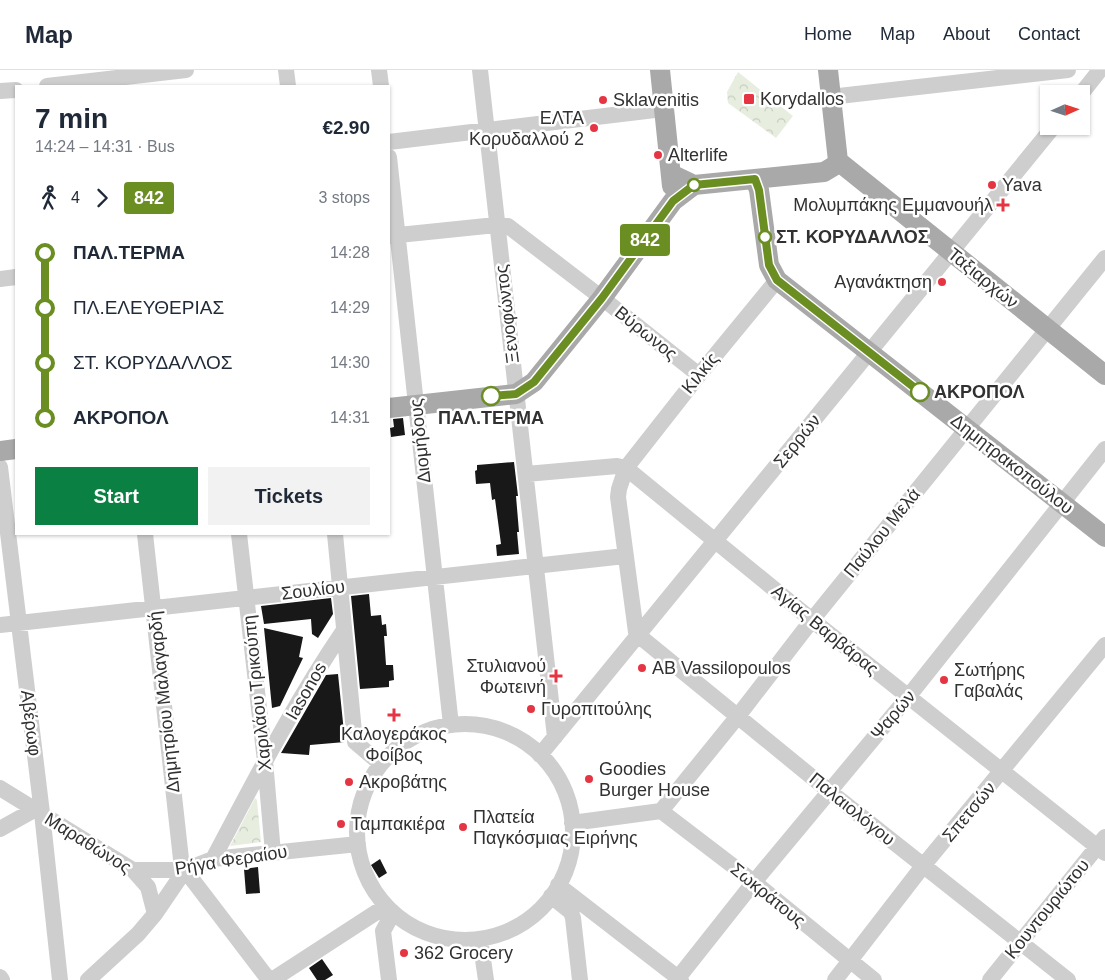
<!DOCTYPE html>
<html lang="en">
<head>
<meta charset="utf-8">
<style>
  body { margin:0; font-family:Arial,sans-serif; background:#f2f2f3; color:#1f2937; height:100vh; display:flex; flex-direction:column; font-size:19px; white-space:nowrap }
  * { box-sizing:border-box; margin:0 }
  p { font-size:16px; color:#747a83 }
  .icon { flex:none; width:28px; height:28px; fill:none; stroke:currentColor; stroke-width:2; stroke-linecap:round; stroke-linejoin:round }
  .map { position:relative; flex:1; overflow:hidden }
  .panel { position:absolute; left:15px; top:15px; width:375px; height:450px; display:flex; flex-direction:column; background:#fff; border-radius:0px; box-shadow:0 1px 4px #0004 }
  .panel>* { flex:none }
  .badge { padding:0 10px; border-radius:4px; font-size:18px; line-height:32px }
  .needle { width:32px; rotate:87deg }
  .controls { position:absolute; left:1040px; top:15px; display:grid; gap:10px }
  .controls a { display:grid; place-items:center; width:50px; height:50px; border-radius:0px; background:#fff; box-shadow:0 1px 4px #0004; font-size:25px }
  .map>.badge { position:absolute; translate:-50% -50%; box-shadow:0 0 0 2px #fff }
  .legs { display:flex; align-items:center; gap:8px; height:55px; padding:0 20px; font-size:16px }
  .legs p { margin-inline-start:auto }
  .overview { display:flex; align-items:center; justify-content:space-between; height:85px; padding:0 20px }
  h1 { font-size:28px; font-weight:700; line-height:38px }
  .cta { display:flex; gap:10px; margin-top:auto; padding:10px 20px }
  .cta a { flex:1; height:58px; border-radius:0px; background:#0b8043; color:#fff; font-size:20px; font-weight:700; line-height:58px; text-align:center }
  .cta a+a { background:#f2f2f3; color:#1f2937 }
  ul { padding:0 20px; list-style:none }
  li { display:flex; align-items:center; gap:18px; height:55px; font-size:19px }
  li i { display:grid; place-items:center; width:8px; height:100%; margin:0 6px; background:currentColor }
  li i::after { content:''; width:12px; height:12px; margin:-6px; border:4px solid; border-radius:50%; background:#fff }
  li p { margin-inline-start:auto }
  li:first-child i { background:linear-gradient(#0000 50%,currentColor 0) }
  li:last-child i { background:linear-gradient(currentColor 50%,#0000 0) }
  header { display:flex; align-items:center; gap:30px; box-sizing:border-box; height:70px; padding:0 25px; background:#fff; border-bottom:1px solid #e0e1e3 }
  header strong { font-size:24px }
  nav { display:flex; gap:28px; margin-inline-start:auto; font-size:18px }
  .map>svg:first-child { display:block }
</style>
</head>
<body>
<header>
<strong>Map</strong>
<nav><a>Home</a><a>Map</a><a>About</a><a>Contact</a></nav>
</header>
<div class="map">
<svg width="1105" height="910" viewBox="0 0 1105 910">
  <defs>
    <pattern id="park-crowns" width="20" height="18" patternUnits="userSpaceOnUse" patternTransform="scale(1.25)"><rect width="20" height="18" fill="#e7eee0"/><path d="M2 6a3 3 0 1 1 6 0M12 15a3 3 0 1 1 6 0" fill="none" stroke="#c7cdc1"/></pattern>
  </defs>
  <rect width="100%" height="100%" fill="#fff"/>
  <path fill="url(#park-crowns)" d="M738 2 793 46 776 68 728 33 727 22Z
    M255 728 257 730 261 772 230 776Z"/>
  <path fill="#181818" d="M403 348 405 365 391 367 390 358 394 357 393 349Z
    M514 392 518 426H516L519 462H517L519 484 497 486 496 475 501 474 495 429 492 430 490 413 476 414 475 401 477 400V395Z
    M369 524 371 546 381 545 382 555 386 554 387 566H384L386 595H393L394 610 389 611V617L360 619 351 526Z
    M331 528 333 544 318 568 312 564 311 549 264 554 261 536Z
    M264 558 303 567 299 587 303 588 280 636 272 638Z
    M338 604 345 672 310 675 309 685 281 683 326 605Z
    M380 789 387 803 379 808 371 795Z
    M258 797 260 823 246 824 244 799Z
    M322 889 333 905 325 910H317L309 898Z"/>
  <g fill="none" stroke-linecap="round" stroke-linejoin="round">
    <path stroke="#cecece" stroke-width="16" d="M286 0 288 16
      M379 0 381 16
      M480 0C503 223 532 445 555 667
      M47 16 186 0
      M0 21 16 20
      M1081 24 1100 0
      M830 27 1068 0
      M389 72 663 39
      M389 87 451 655
      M389 166 496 155 508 156 602 228 699 305
      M0 209 16 207
      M777 210 699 305 626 398 619 419 618 427 636 562 638 565 829 721 1068 910
      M0 397 42 743 60 910
      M526 404 617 396 626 398 812 550 1105 783
      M145 464 181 789 185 800 269 910
      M239 464 265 691 273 783
      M335 464 355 672 381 694
      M0 555 625 486
      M357 762a108 108 0 1 1 216 0a108 108 0 1 1-216 0Z
      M540 685 1054 56
      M0 718 133 800 148 817 155 844
      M661 741 738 646 812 550 1105 188
      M661 741 754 812 874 910
      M572 753 661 741
      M0 759 34 740
      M213 789C254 712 294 633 344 560
      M133 800H185L213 789 358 774
      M558 815 681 910
      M551 826 571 842 573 848 580 910
      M480 869 486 910
      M0 907 2 910
      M678 908 754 812 908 627 1105 379
      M88 910 138 864 155 844 185 800
      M272 910 386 836
      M389 910 383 861 393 843
      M835 910 923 796 1105 575
      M990 910 1105 767"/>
    <path stroke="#a9a9a9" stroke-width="20" d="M660 0 672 116
      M838 91 1105 305
      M671 104 694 115 824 102 834 96 838 91 828 0
      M755 109 759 120 769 195 777 210 1105 467
      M389 338 516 324 534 312 602 228 673 131 694 115
      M0 381 16 379"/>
  </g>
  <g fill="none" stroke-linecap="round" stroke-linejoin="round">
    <defs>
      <path id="line-1" d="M491 326 516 324 534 312 602 228 673 131 694 115 755 109 759 120 769 195 777 210 920 322"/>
    </defs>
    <use href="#line-1" stroke="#fff" stroke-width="11"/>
    <use href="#line-1" stroke="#6b8e23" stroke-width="8"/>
  </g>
  <g fill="#e63542" stroke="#fff" stroke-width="2">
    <rect x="743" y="23" width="12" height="12" rx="2.5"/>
    <circle cx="603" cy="30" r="5"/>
    <circle cx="594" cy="58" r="5"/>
    <circle cx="658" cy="85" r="5"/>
    <circle cx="992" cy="115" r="5"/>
    <path d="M1000.5 127.5h5v5h5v5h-5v5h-5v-5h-5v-5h5z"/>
    <circle cx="942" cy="212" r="5"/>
    <circle cx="642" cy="598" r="5"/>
    <path d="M553.5 598.5h5v5h5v5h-5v5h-5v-5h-5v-5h5z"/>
    <circle cx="944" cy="610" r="5"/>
    <circle cx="531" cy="639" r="5"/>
    <path d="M391.5 637.5h5v5h5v5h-5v5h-5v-5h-5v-5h5z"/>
    <circle cx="589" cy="709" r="5"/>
    <circle cx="349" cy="712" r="5"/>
    <circle cx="341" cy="754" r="5"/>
    <circle cx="463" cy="757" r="5"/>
    <circle cx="404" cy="883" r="5"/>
  </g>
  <g fill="#fff" stroke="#6b8e23" stroke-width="2.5">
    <circle cx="694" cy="115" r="6"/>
    <circle cx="765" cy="167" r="6"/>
    <circle cx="920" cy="322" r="9"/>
    <circle cx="491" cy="326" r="9"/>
  </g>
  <g text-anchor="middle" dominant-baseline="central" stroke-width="5" stroke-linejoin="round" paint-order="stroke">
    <g font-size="18" fill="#313131" stroke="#fff" text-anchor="start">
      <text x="760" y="29">Korydallos</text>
      <text x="613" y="30">Sklavenitis</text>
      <text x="584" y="48" text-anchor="end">ΕΛΤΑ<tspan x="584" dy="21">Κορυδαλλού 2</tspan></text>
      <text x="668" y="85">Alterlife</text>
      <text x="1002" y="115">Yava</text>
      <text x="993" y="135" text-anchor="end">Μολυμπάκης Εμμανουήλ</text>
      <text x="932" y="212" text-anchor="end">Αγανάκτηση</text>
      <text x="546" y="596" text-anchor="end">Στυλιανού<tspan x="546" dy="21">Φωτεινή</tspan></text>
      <text x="652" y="598">AB Vassilopoulos</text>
      <text x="954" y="600">Σωτήρης<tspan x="954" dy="21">Γαβαλάς</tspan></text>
      <text x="541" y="639">Γυροπιτούλης</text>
      <text x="394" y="664" text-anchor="middle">Καλογεράκος<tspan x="394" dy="21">Φοίβος</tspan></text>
      <text x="599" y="699">Goodies<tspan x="599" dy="21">Burger House</tspan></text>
      <text x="359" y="712">Ακροβάτης</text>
      <text x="473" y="747">Πλατεία<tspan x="473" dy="21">Παγκόσμιας Ειρήνης</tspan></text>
      <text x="351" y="754">Ταμπακιέρα</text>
      <text x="414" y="883">362 Grocery</text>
    </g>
    <g font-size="18" font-weight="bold" fill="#313131" stroke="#fff" text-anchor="start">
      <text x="776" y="167">ΣΤ. ΚΟΡΥΔΑΛΛΟΣ</text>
      <text x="934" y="322">ΑΚΡΟΠΟΛ</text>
      <text x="491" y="348" text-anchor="middle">ΠΑΛ.ΤΕΡΜΑ</text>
    </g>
    <g font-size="18" fill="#313131" stroke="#fff">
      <text transform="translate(983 208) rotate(39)">Ταξιαρχών</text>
      <text transform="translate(507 244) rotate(-97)">Ξενοφώντος</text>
      <text transform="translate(646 263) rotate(39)">Βύρωνος</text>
      <text transform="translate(700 303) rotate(-51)">Κιλκίς</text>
      <text transform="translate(420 371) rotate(-96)">Διομήδους</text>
      <text transform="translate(797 371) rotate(-51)">Σερρών</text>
      <text transform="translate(1012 394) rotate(38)">Δημητρακοπούλου</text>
      <text transform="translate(882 463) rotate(-51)">Παύλου Μελά</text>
      <text transform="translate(313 520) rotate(-7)">Σουλίου</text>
      <text transform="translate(825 560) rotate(39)">Αγίας Βαρβάρας</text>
      <text transform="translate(306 621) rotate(-60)">Iasonos</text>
      <text transform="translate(257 623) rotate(-96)">Χαριλάου Τρικούπη</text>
      <text transform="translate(164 632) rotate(-96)">Δημητρίου Μαλαγαρδή</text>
      <text transform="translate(893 645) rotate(-50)">Ψαρών</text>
      <text transform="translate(31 653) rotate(83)">Αβέρωφ</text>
      <text transform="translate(852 739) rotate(39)">Παλαιολόγου</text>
      <text transform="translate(969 742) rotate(-50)">Σπετσών</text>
      <text transform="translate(88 773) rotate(32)">Μαραθώνος</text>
      <text transform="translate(231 790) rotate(-9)">Ρήγα Φεραίου</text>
      <text transform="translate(768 825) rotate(39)">Σωκράτους</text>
      <text transform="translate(1047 839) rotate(-51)">Κουντουριώτου</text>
    </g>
  </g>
</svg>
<div class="controls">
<a><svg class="needle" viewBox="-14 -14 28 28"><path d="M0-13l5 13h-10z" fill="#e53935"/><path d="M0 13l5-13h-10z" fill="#747a83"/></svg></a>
</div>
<b class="badge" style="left:645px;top:170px;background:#6b8e23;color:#fff">842</b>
<section class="panel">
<div class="overview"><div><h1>7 min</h1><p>14:24 – 14:31 · Bus</p></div><b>€2.90</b></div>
<div class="legs"><svg class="icon" aria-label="walk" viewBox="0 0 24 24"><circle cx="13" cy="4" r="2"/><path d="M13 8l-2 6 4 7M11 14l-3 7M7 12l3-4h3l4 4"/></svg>4<svg class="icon" aria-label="forward" viewBox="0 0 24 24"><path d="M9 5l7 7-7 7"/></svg><b class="badge" style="background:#6b8e23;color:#fff">842</b><p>3 stops</p></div>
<ul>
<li><i style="color:#6b8e23"></i><b>ΠΑΛ.ΤΕΡΜΑ</b><p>14:28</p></li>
<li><i style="color:#6b8e23"></i><span>ΠΛ.ΕΛΕΥΘΕΡΙΑΣ</span><p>14:29</p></li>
<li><i style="color:#6b8e23"></i><span>ΣΤ. ΚΟΡΥΔΑΛΛΟΣ</span><p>14:30</p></li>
<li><i style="color:#6b8e23"></i><b>ΑΚΡΟΠΟΛ</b><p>14:31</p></li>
</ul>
<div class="cta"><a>Start</a><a>Tickets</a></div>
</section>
</div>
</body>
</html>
